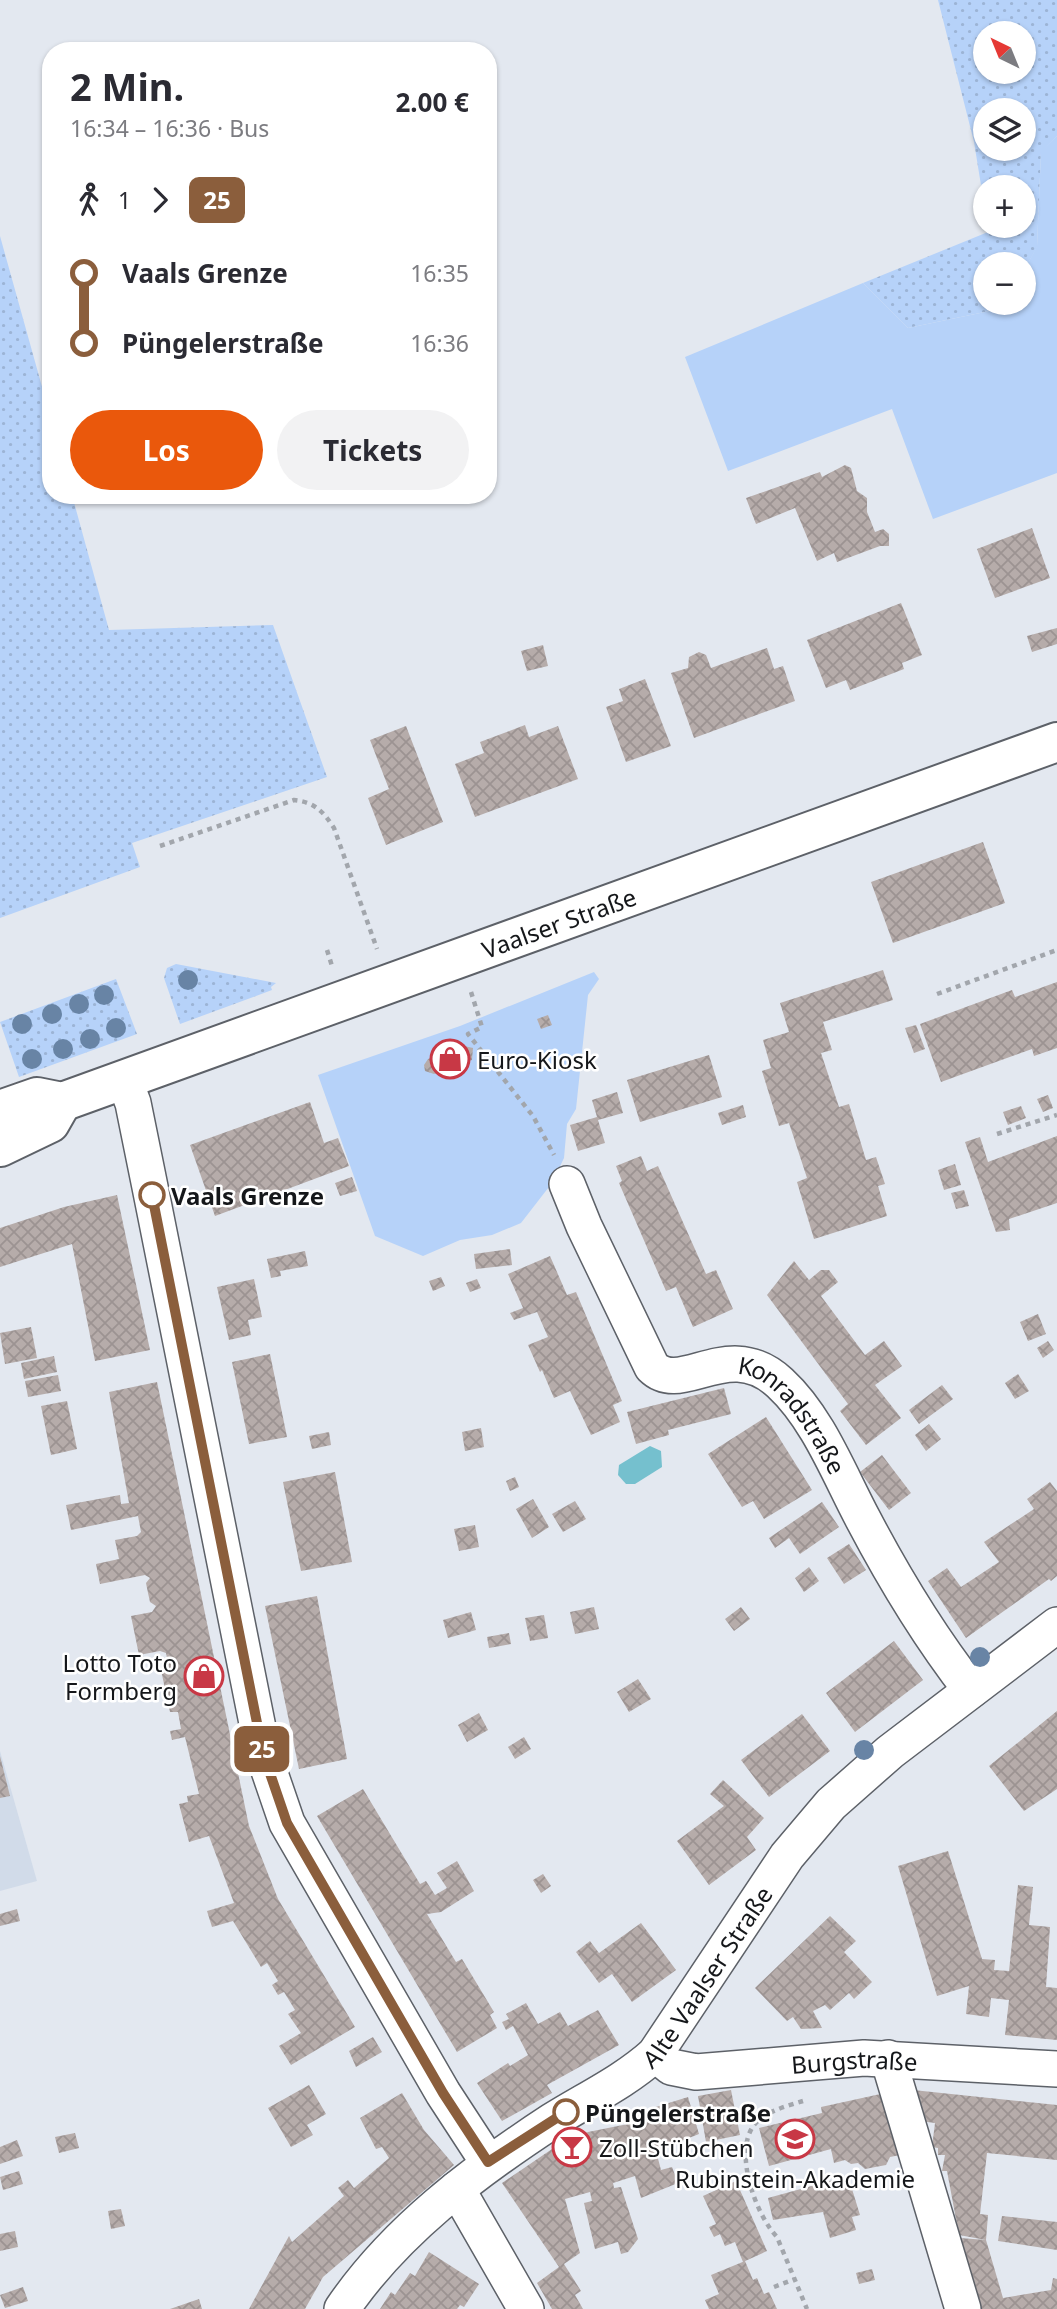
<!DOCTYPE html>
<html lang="de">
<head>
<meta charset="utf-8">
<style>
  body { margin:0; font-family:"Noto Sans",sans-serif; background:#f2f2f3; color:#2b2b33; height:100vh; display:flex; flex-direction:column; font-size:26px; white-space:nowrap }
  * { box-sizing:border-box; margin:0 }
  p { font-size:23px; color:#7c7c81 }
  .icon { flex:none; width:38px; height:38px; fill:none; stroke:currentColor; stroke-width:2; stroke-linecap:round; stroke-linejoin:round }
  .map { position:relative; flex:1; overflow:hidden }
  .side { position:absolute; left:42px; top:42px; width:455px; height:462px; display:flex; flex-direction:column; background:#fff; border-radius:28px; box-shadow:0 2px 5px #0004 }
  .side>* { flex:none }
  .badge { padding:0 14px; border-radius:10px; font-size:24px; line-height:46px }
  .needle { width:46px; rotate:317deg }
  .buttons { position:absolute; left:973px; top:21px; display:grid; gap:14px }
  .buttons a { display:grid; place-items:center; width:63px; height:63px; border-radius:50%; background:#fff; box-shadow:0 2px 5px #0004; font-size:35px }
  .map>.badge { position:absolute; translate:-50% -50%; box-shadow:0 0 0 4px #fff }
  .legs { display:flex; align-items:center; gap:10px; height:77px; padding:0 28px; font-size:23px }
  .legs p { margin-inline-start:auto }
  .overview { display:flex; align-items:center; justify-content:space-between; height:119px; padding:0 28px }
  h1 { font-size:38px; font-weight:700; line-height:52px }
  .button { display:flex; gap:14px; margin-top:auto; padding:14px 28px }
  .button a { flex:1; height:80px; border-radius:42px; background:#ea580c; color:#fff; font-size:28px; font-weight:700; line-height:80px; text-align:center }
  .button a+a { background:#f2f2f3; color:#2b2b33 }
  ul { padding:0 28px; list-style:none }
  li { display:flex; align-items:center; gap:24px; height:70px; font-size:26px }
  li i { display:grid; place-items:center; width:10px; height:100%; margin:0 9px; background:currentColor }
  li i::after { content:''; width:18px; height:18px; margin:-9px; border:5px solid; border-radius:50%; background:#fff }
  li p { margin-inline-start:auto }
  li:first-child i { background:linear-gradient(#0000 50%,currentColor 0) }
  li:last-child i { background:linear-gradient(currentColor 50%,#0000 0) }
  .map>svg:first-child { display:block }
</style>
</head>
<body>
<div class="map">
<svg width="1057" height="2309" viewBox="0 0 1057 2309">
  <defs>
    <pattern id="grass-dots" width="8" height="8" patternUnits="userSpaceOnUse" patternTransform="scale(1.75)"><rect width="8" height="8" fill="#b6d2f9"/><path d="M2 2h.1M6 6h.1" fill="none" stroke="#9cb4d5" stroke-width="1.8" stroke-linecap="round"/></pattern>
    <pattern id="building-cross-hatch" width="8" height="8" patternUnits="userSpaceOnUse" patternTransform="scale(1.75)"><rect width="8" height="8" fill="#b6acaa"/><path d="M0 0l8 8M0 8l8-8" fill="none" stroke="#9c9392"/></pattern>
  </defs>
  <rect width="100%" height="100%" fill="#e3e8f0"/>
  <path fill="#d1dbe9" d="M0 1751 37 1881 0 1891Z"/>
  <path fill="url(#grass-dots)" fill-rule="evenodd" d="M938 0H1057V136L1041 153 1037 247 1024 271V264H985V303H1007L1004 308 908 328 863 283 988 232V226H1024V187H985V210L974 142ZM985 33H1024V72H985ZM985 110H1024V149H985Z
    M0 236 51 419V495H72L109 630 273 625 327 777 132 843 140 867 0 918Z
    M176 964 276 983 271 987 272 990 180 1024 164 978 167 968Z
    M116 979 137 1034 19 1077 0 1022Z"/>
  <path fill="#b6d2f9" d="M1057 136V473L933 519 892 409 728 471 685 357 863 283 908 328 1004 308 1007 303H1024V271L1037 246 1041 152Z
    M594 972 599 979 588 995 576 1109 567 1124 564 1158 552 1183 521 1223 492 1235 460 1240 423 1256 375 1236 318 1075 460 1026Z"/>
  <path fill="#75c0ce" d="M650 1446 661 1451 662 1467 635 1484H626L618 1475 619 1465Z"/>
  <path fill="url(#building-cross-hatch)" d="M845 465 851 468 857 491 867 498V512L875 532 883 529 889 534V546H880L837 562 834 553 817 561 795 508 756 524 746 498 820 472 822 477Z
    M1032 528 1050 578 995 598 977 549Z
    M901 603 922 655 902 663 904 669 850 690 846 680 826 688 807 640Z
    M1057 628V644L1032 652 1027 636Z
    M543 645 548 666 527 671 521 651Z
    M767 648 774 669 783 666 795 701 694 738 671 673 688 668 689 657 699 652 706 655 711 668Z
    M645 679 671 746 626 762 606 707 623 701 619 689Z
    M525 725 529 737 558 726 578 779 475 817 455 764 484 753 480 742Z
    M406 726 443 822 386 845 368 798 389 789 370 740Z
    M983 842 1005 903 893 943 871 882Z
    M883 970 893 1000 823 1022 832 1050 821 1053 839 1107 849 1104 866 1160 876 1157 885 1184 878 1186 887 1216 814 1239 797 1182 807 1178 789 1123 779 1126 762 1071 771 1068 763 1040 789 1032 780 1003Z
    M1057 982V1048L1034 1056 1032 1049 941 1082 920 1024 1012 990 1015 997Z
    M548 1015 552 1025 541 1029 537 1019Z
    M916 1025 925 1049 914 1053 905 1028Z
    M464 1046 473 1048 472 1060 434 1074 425 1071 424 1065 428 1059Z
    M709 1055 722 1097 640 1122 627 1080Z
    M617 1092 623 1113 598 1120 605 1143 578 1151 570 1125 597 1117 592 1100Z
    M1048 1095 1053 1108 1043 1112 1037 1099Z
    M310 1102 324 1143 338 1138 349 1166 215 1216 190 1145Z
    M743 1105 746 1117 722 1125 718 1113Z
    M1021 1106 1026 1118 1008 1125 1003 1112Z
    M1057 1136V1203L1009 1219 1010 1230 996 1232 965 1142 980 1137 988 1162Z
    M641 1156 647 1171 658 1166 706 1274 716 1270 733 1309 693 1327 676 1287 666 1291 619 1183 622 1181 616 1166Z
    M955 1164 961 1185 944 1190 938 1170Z
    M352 1177 357 1191 340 1196 335 1183Z
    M964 1190 969 1206 956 1209 951 1193Z
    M117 1195 150 1350 95 1361 72 1244 0 1267V1228L64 1207Z
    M510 1249 512 1265 476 1269 474 1254Z
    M305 1251 308 1266 280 1271 281 1276 271 1278 267 1259Z
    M550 1256 567 1295 576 1292 622 1401 613 1405 620 1422 591 1435 570 1391 554 1398 542 1370 540 1372 528 1345 548 1337 537 1312 514 1320 510 1313 523 1308 508 1274Z
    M794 1261 809 1280 821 1270H829L838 1282 821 1296 865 1355 884 1341 902 1366 875 1385 901 1418 866 1445 840 1411 848 1404 767 1295Z
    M441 1277 445 1286 433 1291 429 1281Z
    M254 1279 262 1317 248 1320 251 1335 229 1340 217 1287Z
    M477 1279 481 1288 470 1292 466 1283Z
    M1038 1314 1046 1334 1028 1341 1020 1322Z
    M31 1327 37 1358 5 1364 0 1333Z
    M1048 1341 1054 1350 1043 1358 1037 1348Z
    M270 1354 287 1437 249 1444 232 1362Z
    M54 1356 57 1372 24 1379 21 1363Z
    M1018 1374 1029 1391 1015 1399 1005 1383Z
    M58 1375 61 1391 28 1397 25 1381Z
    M157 1382 249 1826 278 1899 355 2027 291 2065 279 2046 301 2033 288 2014 295 2010 284 1992 278 1995 272 1985 278 1981 267 1963 261 1967 233 1921 212 1927 207 1911 234 1903 209 1836 189 1842 179 1804 188 1802 187 1796 199 1794 185 1737 172 1740 170 1731 181 1729 178 1712H170L161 1670 169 1668 166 1653 160 1651 139 1655 131 1616 152 1612 156 1606 150 1602 148 1593 146 1583 150 1578 145 1575 100 1584 96 1564 119 1559 115 1540 137 1536 141 1532 138 1516 71 1530 66 1505 120 1495 121 1504 129 1503 109 1392Z
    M942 1385 953 1399 919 1424 909 1410Z
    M724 1388 731 1414 668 1430 669 1435 636 1444 627 1412Z
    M67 1401 77 1449 51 1455 41 1406Z
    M766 1417 812 1490 764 1519 753 1501 742 1507 708 1454Z
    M929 1424 941 1439 926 1451 915 1435Z
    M481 1428 484 1447 465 1451 462 1432Z
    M329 1432 331 1445 312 1449 309 1436Z
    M882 1455 911 1493 889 1510 860 1472Z
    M335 1472 352 1562 301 1571 283 1482Z
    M515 1477 519 1487 510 1491 506 1481Z
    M1050 1482 1057 1491V1576L1051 1581 1049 1579 966 1638 928 1581 947 1568 961 1587 999 1562 984 1542 1034 1509 1027 1499Z
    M533 1499 549 1527 532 1538 516 1509Z
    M575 1501 586 1519 563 1532 552 1514Z
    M822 1502 839 1527 800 1554 789 1538 775 1548 769 1538Z
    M475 1525 479 1547 459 1551 454 1529Z
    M849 1544 866 1570 844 1584 827 1558Z
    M809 1567 819 1581 804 1592 795 1578Z
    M317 1596 347 1759 299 1769 265 1606Z
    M594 1607 599 1629 575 1634 570 1612Z
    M741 1607 750 1619 734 1631 725 1619Z
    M471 1612 476 1630 448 1638 443 1620Z
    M544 1615 548 1638 530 1641 525 1618Z
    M509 1633 511 1644 489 1648 487 1637Z
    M894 1641 923 1680 855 1732 826 1693Z
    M638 1679 651 1699 629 1712 617 1692Z
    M1057 1711V1789L1024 1811 989 1766Z
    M479 1713 488 1730 467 1742 458 1725Z
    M802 1714 830 1751 769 1797 741 1760Z
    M524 1737 531 1749 515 1759 508 1747Z
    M0 1756 10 1796 0 1798Z
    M723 1780 764 1818 747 1837 756 1850 709 1885 677 1841 724 1806 710 1794Z
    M363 1789 420 1884 426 1881 435 1895 447 1888 437 1873 457 1861 474 1891 441 1912 427 1914 456 1962 462 1959 494 2012 490 2015 497 2028 457 2052 317 1816Z
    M948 1851 982 1959 995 1960 994 1970 1009 1971 1018 1885 1033 1887 1029 1925 1050 1927 1046 1987 1057 1988V2040L1005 2035 1009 2000 991 1998 989 2017 966 2014 969 1986 937 1996 898 1866Z
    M543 1874 551 1886 541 1893 533 1880Z
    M17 1909 20 1921 0 1926V1914Z
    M830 1916 856 1941 844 1952 872 1982 854 1999 849 1993 830 2010 825 2005 813 2011 822 2028 801 2029 793 2017 787 2021 755 1988Z
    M641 1923 676 1970 632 2002 612 1974 599 1983 576 1952 590 1941 599 1953Z
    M526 2003 538 2024 560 2012 568 2026 598 2010 619 2045 547 2085 552 2093 502 2121 477 2083 508 2063 510 2066 528 2055 513 2026 506 2030 502 2022 509 2019 506 2014Z
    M373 2037 382 2052 356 2067 349 2051Z
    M309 2085 326 2114 307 2125 313 2135 291 2147 268 2108Z
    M731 2090 740 2135 706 2142 698 2096Z
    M913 2090 1057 2105V2160L987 2153 980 2214 988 2215 986 2240 959 2235 947 2171H942L945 2155H938V2148L932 2147 935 2123 920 2121Z
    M402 2093 424 2130 454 2165 323 2277 305 2309H249L289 2236 292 2242 344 2196 338 2188 348 2180 354 2188 389 2158 382 2147 376 2149 360 2118Z
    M885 2093 900 2155 890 2157 886 2165 865 2169 858 2163 851 2164 845 2160 834 2163 831 2149 769 2166 759 2128 822 2113 821 2107Z
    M688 2097 699 2134 656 2151 661 2170 672 2167 678 2183 641 2198 635 2176 613 2183 614 2188 621 2187 638 2239 628 2252 621 2254 618 2242 595 2249 584 2203 592 2201 590 2192 565 2199 580 2253 564 2264 581 2291 575 2295 583 2309H552L537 2283 559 2267 502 2183 552 2149 588 2132 628 2124 627 2116Z
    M75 2133 79 2148 59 2153 55 2137Z
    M17 2140 23 2156 0 2164V2147Z
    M19 2171 23 2184 3 2190 0 2177Z
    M848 2176 860 2215 852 2217 856 2230 830 2238 823 2212 773 2220 768 2198Z
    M736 2181 767 2251 743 2262 735 2242 725 2246 720 2234 714 2237 709 2227 716 2224 703 2196Z
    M121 2209 125 2226 111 2229 108 2211Z
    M1002 2216 1057 2222V2250L998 2241Z
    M15 2231 18 2247 0 2251V2234Z
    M960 2238 986 2240 1003 2298 1051 2290 1053 2278 1057 2279V2309H980L979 2303H975Z
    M429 2252 479 2284 464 2307 460 2305 457 2309H380L391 2292 395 2295 410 2273 415 2276Z
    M745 2261 753 2280 757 2278 764 2294 769 2292 777 2309H709L705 2300 719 2294 711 2275Z
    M872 2269 875 2280 859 2284 856 2273Z
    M23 2287 28 2301 5 2308 0 2295Z
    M199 2299 202 2309H170Z"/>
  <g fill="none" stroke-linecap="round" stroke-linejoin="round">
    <defs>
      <g id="minor">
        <path d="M124 1079 133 1103 150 1187 263 1753 287 1823 443 2093 488 2162"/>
        <path id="s1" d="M567 1184 584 1226 652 1367C682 1397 728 1335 780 1383 818 1418 839 1474 863 1519 895 1580 929 1636 971 1690"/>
        <path id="s2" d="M655 2054 671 2067 696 2072 864 2058 1057 2069"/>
        <path d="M888 2058 963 2309"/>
        <path d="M457 2189 526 2309"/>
        <path id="s3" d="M342 2309C395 2231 474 2172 552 2121 587 2099 624 2082 655 2054L787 1856 831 1804 890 1752 1057 1625"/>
      </g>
      <g id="major">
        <path id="s4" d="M0 1110 37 1097 62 1102 1057 742"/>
        <path d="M0 1147 50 1123 62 1102"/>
      </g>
    </defs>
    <use href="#minor" stroke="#5d6168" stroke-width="38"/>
    <use href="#major" stroke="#5d6168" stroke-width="42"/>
    <path stroke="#a2a6ac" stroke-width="4.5" stroke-dasharray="5 5" stroke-linecap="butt" d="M160 846 294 800C314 802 323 811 334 828L377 949
      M327 950 332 966
      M471 992 482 1027 468 1034 533 1116 554 1155
      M937 994 1057 950
      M997 1134 1057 1115
      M803 2101C787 2106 766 2111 754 2125 733 2153 756 2215 777 2237L807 2309
      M774 2287 795 2279"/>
    <use href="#minor" stroke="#fff" stroke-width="35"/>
    <use href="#major" stroke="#fff" stroke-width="38"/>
  </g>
  <g fill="#6884a5">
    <circle cx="188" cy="980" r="10"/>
    <circle cx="104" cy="995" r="10"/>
    <circle cx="79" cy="1004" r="10"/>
    <circle cx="52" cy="1014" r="10"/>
    <circle cx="22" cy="1024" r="10"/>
    <circle cx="116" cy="1028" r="10"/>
    <circle cx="90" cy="1039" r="10"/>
    <circle cx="63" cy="1049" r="10"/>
    <circle cx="32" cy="1059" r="10"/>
    <circle cx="980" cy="1657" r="10"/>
    <circle cx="864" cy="1750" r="10"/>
  </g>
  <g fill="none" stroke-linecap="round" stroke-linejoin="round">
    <defs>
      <path id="line-1" d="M152 1195 263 1753 287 1823 443 2093 488 2162 566 2112"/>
    </defs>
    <use href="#line-1" stroke="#fff" stroke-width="16"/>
    <use href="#line-1" stroke="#8b5e3c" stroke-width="10"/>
  </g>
  <defs>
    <symbol id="shop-ring" viewBox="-11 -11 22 22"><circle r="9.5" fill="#fff" stroke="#c83845" stroke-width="1.5"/><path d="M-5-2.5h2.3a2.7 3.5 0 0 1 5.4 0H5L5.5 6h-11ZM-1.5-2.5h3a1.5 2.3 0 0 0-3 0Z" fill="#c83845"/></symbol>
    <symbol id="university-ring" viewBox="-11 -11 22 22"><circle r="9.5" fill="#fff" stroke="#c83845" stroke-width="1.5"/><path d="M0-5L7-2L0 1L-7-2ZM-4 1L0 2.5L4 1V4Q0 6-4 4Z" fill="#c83845"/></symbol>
    <symbol id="bar-ring" viewBox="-11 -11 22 22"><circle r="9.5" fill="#fff" stroke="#c83845" stroke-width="1.5"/><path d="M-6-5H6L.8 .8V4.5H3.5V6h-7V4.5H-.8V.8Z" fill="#c83845"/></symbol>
  </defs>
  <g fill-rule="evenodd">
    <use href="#shop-ring" x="428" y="1037" width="44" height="44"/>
    <use href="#shop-ring" x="182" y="1654" width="44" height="44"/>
    <use href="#university-ring" x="773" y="2117" width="44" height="44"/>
    <use href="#bar-ring" x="550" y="2125" width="44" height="44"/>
  </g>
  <g fill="#fff" stroke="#8b5e3c" stroke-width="3.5">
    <circle cx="152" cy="1195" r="12"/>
    <circle cx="566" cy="2112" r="12"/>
  </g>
  <g text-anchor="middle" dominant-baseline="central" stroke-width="5" stroke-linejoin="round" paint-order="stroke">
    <g font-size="24" fill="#15171a" stroke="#fff">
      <text stroke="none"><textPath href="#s4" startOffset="593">Vaalser Straße</textPath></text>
      <text stroke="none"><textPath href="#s1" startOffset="369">Konradstraße</textPath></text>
      <text stroke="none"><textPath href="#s3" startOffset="500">Alte Vaalser Straße</textPath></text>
      <text stroke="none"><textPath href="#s2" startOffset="205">Burgstraße</textPath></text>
    </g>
    <g font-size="24" fill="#15171a" stroke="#fff" text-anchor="start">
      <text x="477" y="1059">Euro-Kiosk</text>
      <text x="177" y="1662" text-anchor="end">Lotto Toto<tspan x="177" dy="28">Formberg</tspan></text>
      <text x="599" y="2147">Zoll-Stübchen</text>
      <text x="795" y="2178" text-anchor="middle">Rubinstein-Akademie</text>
    </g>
    <g font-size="24" font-weight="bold" fill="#15171a" stroke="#fff" text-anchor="start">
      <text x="171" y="1195">Vaals Grenze</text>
      <text x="585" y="2112">Püngelerstraße</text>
    </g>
  </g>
</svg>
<div class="buttons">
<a><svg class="needle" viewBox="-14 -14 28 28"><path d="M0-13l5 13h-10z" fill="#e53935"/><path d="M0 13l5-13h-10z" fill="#7c7c81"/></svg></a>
<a><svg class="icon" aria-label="layers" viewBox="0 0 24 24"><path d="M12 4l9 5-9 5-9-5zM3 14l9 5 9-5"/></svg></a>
<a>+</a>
<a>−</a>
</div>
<b class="badge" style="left:262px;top:1749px;background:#8b5e3c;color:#fff">25</b>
<section class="side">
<div class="overview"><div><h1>2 Min.</h1><p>16:34 – 16:36 · Bus</p></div><b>2.00 €</b></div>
<div class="legs"><svg class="icon" aria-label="walk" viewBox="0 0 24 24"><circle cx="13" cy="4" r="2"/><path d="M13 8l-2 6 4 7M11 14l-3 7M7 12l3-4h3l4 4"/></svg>1<svg class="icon" aria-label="forward" viewBox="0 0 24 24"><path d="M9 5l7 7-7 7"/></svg><b class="badge" style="background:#8b5e3c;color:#fff">25</b></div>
<ul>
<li><i style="color:#8b5e3c"></i><b>Vaals Grenze</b><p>16:35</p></li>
<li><i style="color:#8b5e3c"></i><b>Püngelerstraße</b><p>16:36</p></li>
</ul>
<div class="button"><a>Los</a><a>Tickets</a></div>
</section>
</div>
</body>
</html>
